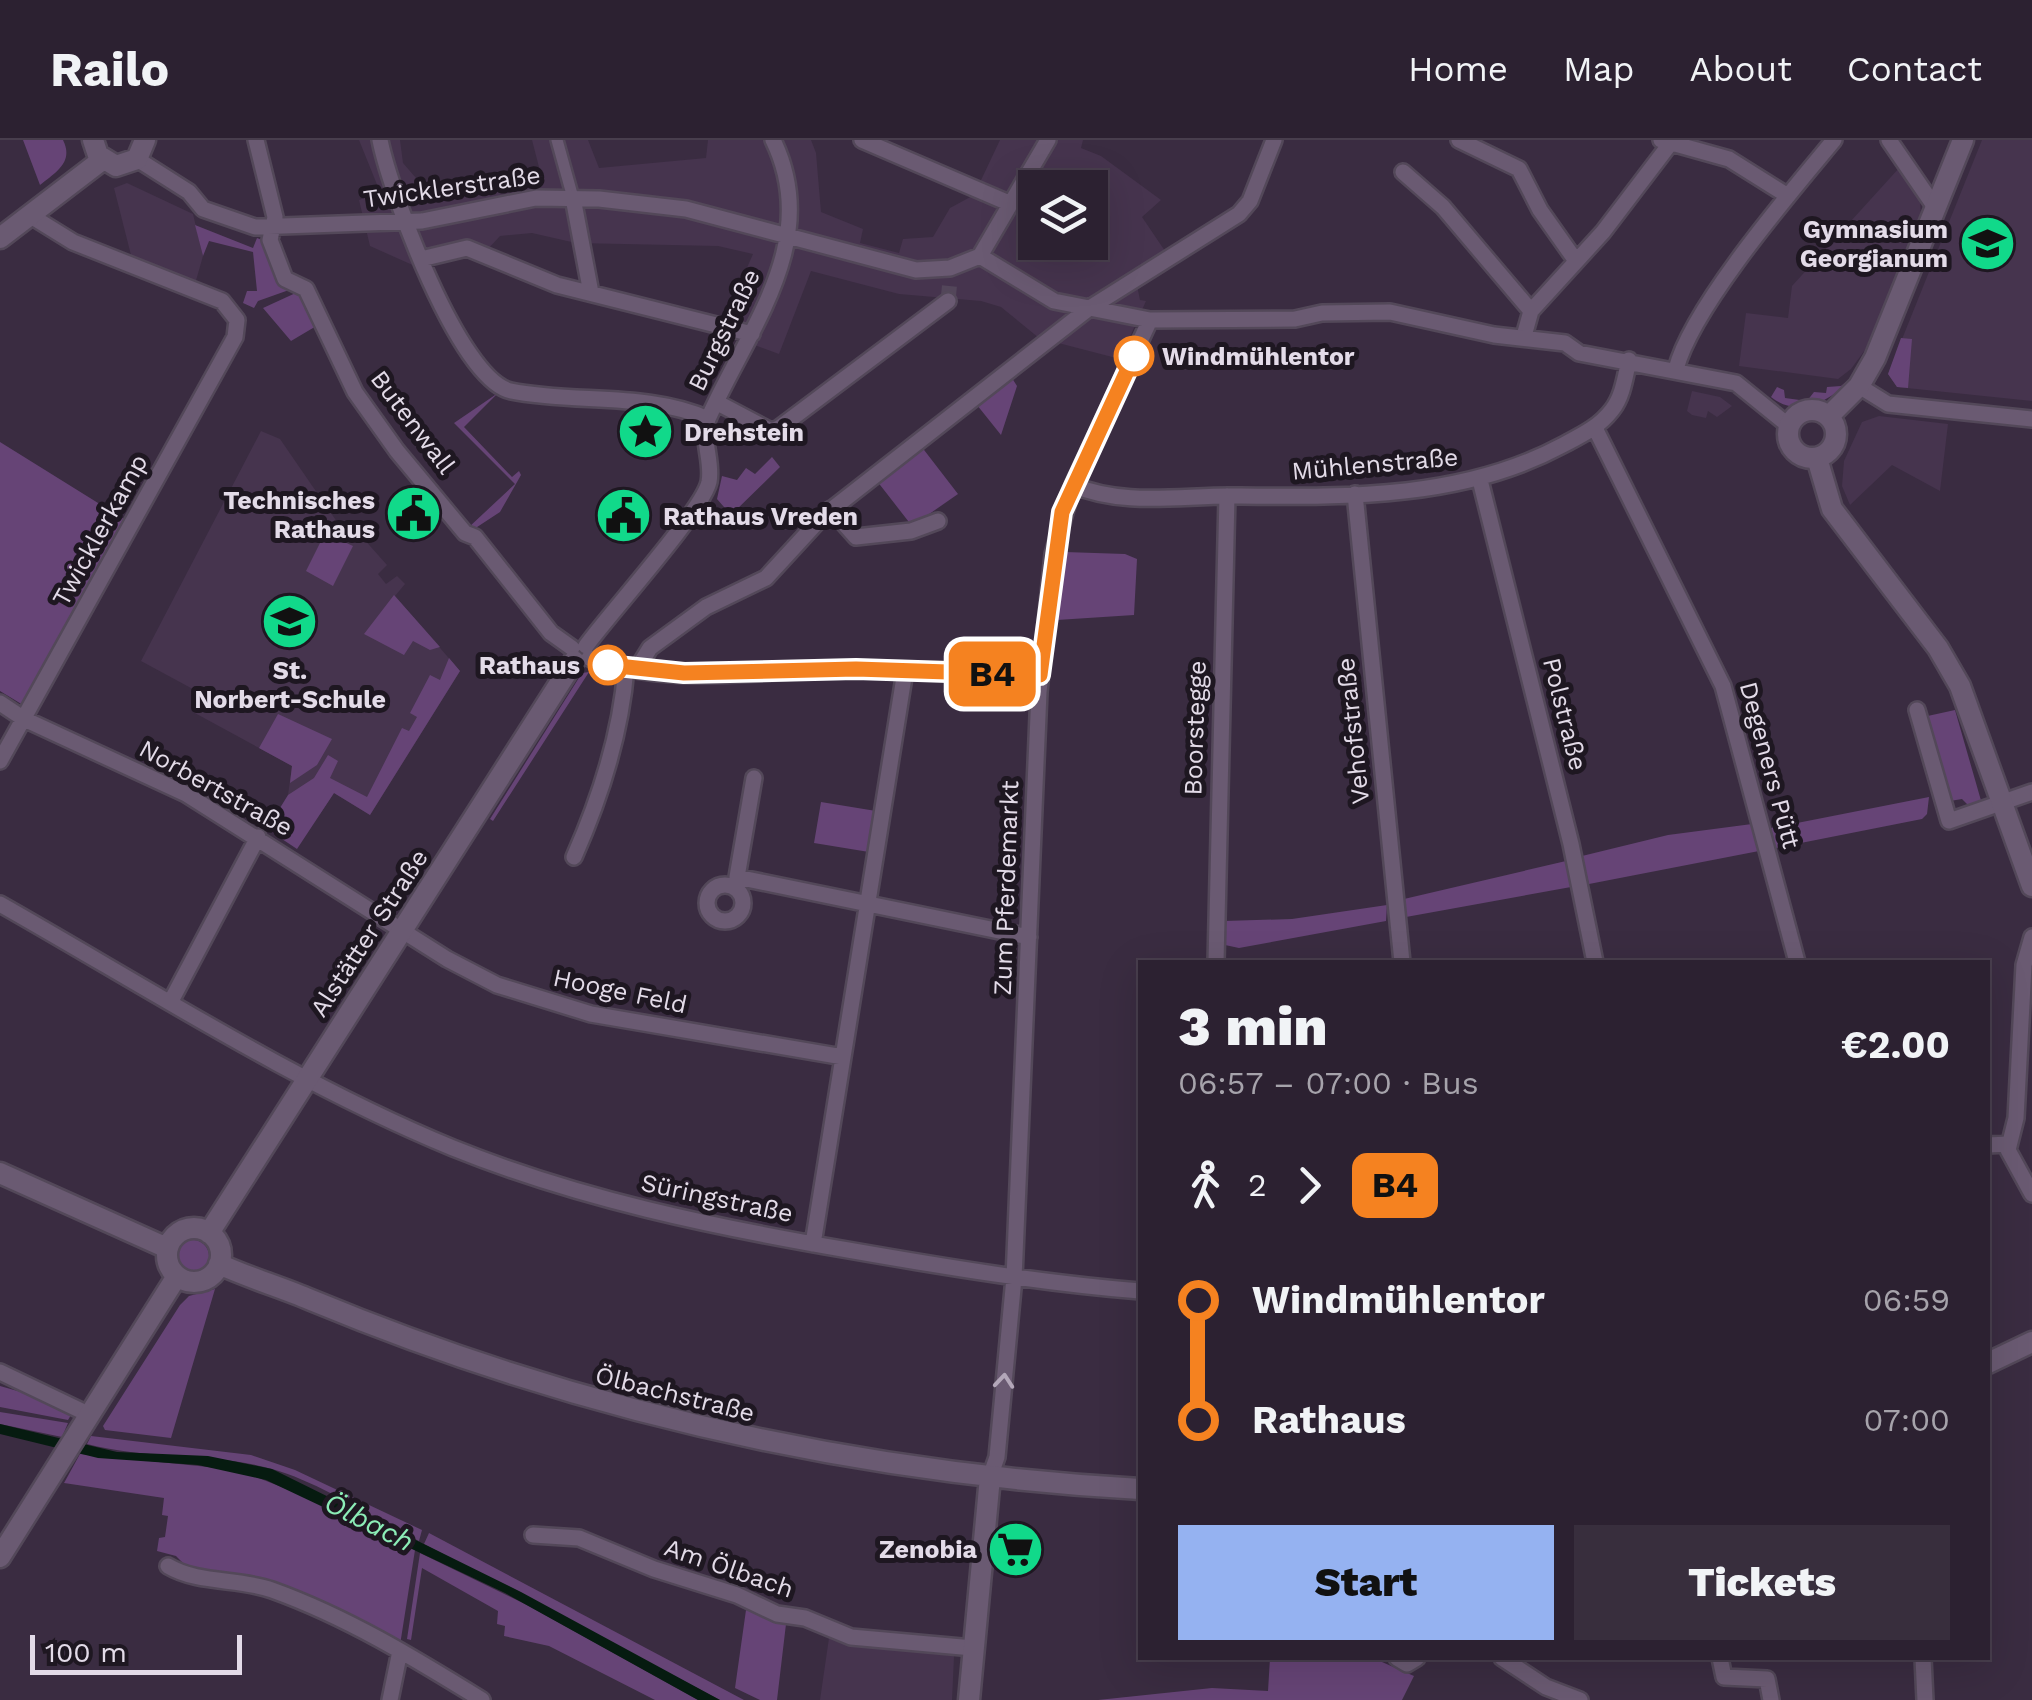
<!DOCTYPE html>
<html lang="en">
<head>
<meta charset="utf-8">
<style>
  body { margin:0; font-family:"Work Sans",sans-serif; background:#382e3d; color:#f1f3f6; height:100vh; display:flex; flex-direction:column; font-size:38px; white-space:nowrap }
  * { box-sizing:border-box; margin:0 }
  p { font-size:32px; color:#a6a3ab }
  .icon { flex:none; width:55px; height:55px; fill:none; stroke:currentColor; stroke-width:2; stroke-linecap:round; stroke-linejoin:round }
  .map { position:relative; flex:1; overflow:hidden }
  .side { position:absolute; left:1138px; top:820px; width:852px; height:700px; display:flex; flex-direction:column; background:#2c2131; border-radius:0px; box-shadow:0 10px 40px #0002,0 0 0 2px #483e4d }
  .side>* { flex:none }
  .badge { padding:0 20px; border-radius:15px; font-size:35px; line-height:65px }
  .controls { position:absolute; left:1018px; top:30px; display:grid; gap:20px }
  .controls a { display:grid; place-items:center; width:90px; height:90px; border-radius:0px; background:#2c2131; box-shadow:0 10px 40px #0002,0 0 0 2px #483e4d; font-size:50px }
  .scale { position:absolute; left:30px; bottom:25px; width:212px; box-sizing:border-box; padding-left:10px; border:5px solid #e3dbe8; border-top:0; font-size:28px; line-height:35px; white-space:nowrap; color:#e3dbe8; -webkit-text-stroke:8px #1e1721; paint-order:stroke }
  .map>.badge { position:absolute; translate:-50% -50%; box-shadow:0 0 0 5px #fff }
  .legs { display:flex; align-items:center; gap:15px; height:110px; padding:0 40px; font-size:32px }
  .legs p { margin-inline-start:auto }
  .head { display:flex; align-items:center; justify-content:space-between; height:170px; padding:0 40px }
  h1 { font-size:55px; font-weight:800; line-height:75px }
  .action { display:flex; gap:20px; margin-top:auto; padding:20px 40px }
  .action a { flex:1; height:115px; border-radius:0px; background:#95b2f1; color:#111; font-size:40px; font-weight:800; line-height:115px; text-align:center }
  .action a+a { background:#382e3d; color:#f1f3f6 }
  ul { padding:0 40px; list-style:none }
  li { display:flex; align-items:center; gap:35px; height:120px; font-size:38px }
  li i { display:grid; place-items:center; width:15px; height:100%; margin:0 12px; background:currentColor }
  li i::after { content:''; width:25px; height:25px; margin:-12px; border:8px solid; border-radius:50%; background:#2c2131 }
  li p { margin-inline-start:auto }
  li:first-child i { background:linear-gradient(#0000 50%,currentColor 0) }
  li:last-child i { background:linear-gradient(currentColor 50%,#0000 0) }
  header { display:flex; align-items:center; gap:60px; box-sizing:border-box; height:140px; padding:0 50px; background:#2c2131; border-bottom:2px solid #483e4d }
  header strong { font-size:48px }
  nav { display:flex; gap:55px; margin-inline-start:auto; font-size:35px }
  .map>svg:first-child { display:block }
</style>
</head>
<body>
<header>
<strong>Railo</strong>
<nav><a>Home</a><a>Map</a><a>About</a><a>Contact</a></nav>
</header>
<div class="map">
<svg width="2032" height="1560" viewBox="0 0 2032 1560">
  <rect width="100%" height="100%" fill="#3a2c41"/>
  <path fill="#46344e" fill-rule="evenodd" d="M359 0H400L403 23 422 45 482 34 540 31 532 0H588L599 28 706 18 708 0H811L816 13 821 72 863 89 860 103 899 113 903 99 933 97 950 68 974 55 1000 0H1083L1081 8 1101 16 1161 60 1142 77 1165 111 1134 131 1140 160 1146 161 1120 219 1039 198 1001 167 981 161 899 154 811 131 779 214 719 192 753 114 718 106 576 103 532 93 500 96 487 110 417 127 370 106 359 60 380 52ZM1035 48H1090V102H1035Z
    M1982 0H2032V261L1897 247 1888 234Z
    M1900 27 1920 58 1921 78 1865 210 1851 229 1838 239 1739 226 1746 173 1788 178 1792 146Z
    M127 43 193 74 203 116 195 144 132 119 114 48Z
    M1692 251 1720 257 1732 266 1717 277 1708 271 1706 278 1692 275 1687 271Z
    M1879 276 1948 284 1940 351 1892 325 1850 365 1842 346 1844 321 1862 282Z
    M261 291 280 299 344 392 362 397 387 425 378 434 386 444 397 436 405 444 395 456 460 531 370 675 334 653 320 674 288 655 292 626 193 572 202 554 141 521Z
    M829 1498 954 1516 952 1560H820Z"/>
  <path fill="#664476" d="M23 0H63C74 22 56 32 40 45Z
    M195 85 253 108 257 98 262 100 279 144 289 150 258 161 254 168 243 163 247 151H257L253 112 209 101 203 116Z
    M300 151 318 185 291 201 263 168Z
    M1901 198 1912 199 1908 248 1897 247 1888 234Z
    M1010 235 1017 246 1001 295 977 265Z
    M1852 237C1832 261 1799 279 1771 257L1777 247 1784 250 1785 258 1807 261 1814 252 1826 253 1827 247 1841 246Z
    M498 253 464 287 512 337 519 331 521 335 500 372 471 391 468 388 515 344 454 283Z
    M0 302 127 381 23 565 0 551Z
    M921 306 958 354 912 386 877 341Z
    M772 317 780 327 731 375 717 359 722 336 737 340 746 328 755 334Z
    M325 393 353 406 333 446 306 431Z
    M1065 412 1125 414 1137 419 1134 475 1057 480Z
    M394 455 440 507 430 510 413 501 404 515 364 494Z
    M449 518 460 531 370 675 334 653 297 709 267 689 288 655 314 638 328 615 338 621 330 638 367 657 402 588 409 591 417 577 410 573 430 535 440 540Z
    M589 532 493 681 490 679 582 533Z
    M1955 570 1982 664 1969 666 1962 659 1950 661 1923 577Z
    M278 574 332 599 317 625 290 643 292 626 259 608Z
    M1929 657 1927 674 1922 679 1776 708 1771 688Z
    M821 662 876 671 869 712 814 703Z
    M1752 684 1759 711 1589 744 1582 716 1668 695Z
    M1566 721 1571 747 1406 777 1404 759Z
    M1387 765 1386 781 1239 808 1225 805 1224 781 1292 779Z
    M177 1116a16 16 0 1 1 32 0a16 16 0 1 1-32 0Z
    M215 1149 171 1298 105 1290 103 1286 180 1165 189 1156Z
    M0 1246 28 1254 71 1275 68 1280 0 1267Z
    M0 1272 68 1283 62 1297 0 1284Z
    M91 1296 251 1315 295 1330 422 1390 419 1401C372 1378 322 1343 272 1329 211 1312 147 1320 87 1304Z
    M80 1314 238 1330 315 1360 415 1410 400 1505 343 1473 190 1430 176 1416 157 1411 159 1398 165 1397 168 1376 162 1375 164 1358 64 1343Z
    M429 1393 744 1560H720L424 1404Z
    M420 1413 527 1465 698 1560H655L549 1506 504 1496 505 1486 497 1484 498 1471 422 1428 411 1500 407 1499Z
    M746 1470 786 1484 777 1560H760L735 1548Z
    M1270 1518H1383L1382 1522 1414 1536 1402 1560H1098L1212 1548 1268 1551Z"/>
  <path fill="#061b10" d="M0 1284 117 1312 208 1316 272 1329 521 1452 720 1560H698L505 1453 266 1340 198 1325 98 1318 0 1294Z"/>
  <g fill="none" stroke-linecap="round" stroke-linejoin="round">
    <path stroke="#53465a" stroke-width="15" stroke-dasharray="15 8" stroke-linecap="butt" d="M948 161 950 140"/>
    <defs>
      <path id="pedestrian" d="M557 0 573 58"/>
      <path id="minor" d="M256 0 275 77 270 100 285 139 306 149 355 252 397 311 465 393 475 397 551 493 572 508
        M380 0C390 51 459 240 511 251 574 264 650 252 708 279
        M862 0 1011 64
        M1459 0 1519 29 1540 70 1576 121
        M1661 0 1729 19 1788 56
        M1889 0 1937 70
        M137 19 189 52 203 69 255 87 422 81 536 58 599 59 686 69 916 130 950 128 980 116
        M1403 32 1443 67 1531 171
        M573 58 591 153
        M980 116 1054 161 1150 180 1295 179 1322 173 1390 172 1494 195 1565 203 1579 213 1736 243 1789 286
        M980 116 1048 0
        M421 119 467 108 557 145 752 194
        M1524 196 1531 171 1603 92 1673 0
        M1676 229C1692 167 1791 52 1834 0
        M1859 246 1888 264 2032 279
        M716 262 771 291 779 288 948 161
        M1595 288 1723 546 1797 822
        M1480 340 1571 704 1595 822
        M1073 345C1122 366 1177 356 1230 356 1343 357 1461 360 1563 305 1582 295 1599 287 1612 270 1623 256 1625 237 1629 220
        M1355 354 1402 822
        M831 369 856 397 911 391 938 381
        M586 506C609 474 703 370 709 342 713 321 701 301 708 279 747 190 823 102 773 0
        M589 518C671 549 770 528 856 529 917 529 978 534 1040 535
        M637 529 650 508 706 467 766 438 822 377 1088 169 1239 74 1250 61 1274 0
        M0 563 24 579 186 654 447 819 497 845 591 874 843 917
        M1917 570 1949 681 2032 652
        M0 621 235 197 237 180 222 161 73 102 31 76
        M754 638 737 737 1029 797
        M574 717C601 656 621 594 626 528
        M707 763a18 18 0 1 1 36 0a18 18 0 1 1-36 0Z
        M0 764C148 848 295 943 453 1008 579 1059 714 1087 848 1110 945 1127 1042 1143 1140 1151
        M2032 797 2024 825 2016 978 2008 1010 2032 1054
        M1216 822 1227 356
        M171 861 258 697
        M1988 1005 2008 1004
        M813 1104 905 531
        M0 1232 90 1275
        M990 1337 997 1317 1014 1138 1039 552 1053 414 1073 345 1150 180
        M533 1395 579 1398 654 1429 737 1455 777 1474 805 1478 851 1497 973 1508
        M168 1426C198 1444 239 1438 272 1450 347 1477 414 1518 482 1560
        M1397 1518 1407 1524 1417 1518
        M1502 1518 1546 1547 1580 1560
        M1720 1518 1724 1537 1767 1539 1771 1560
        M1923 1518 1925 1560
        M390 1560 400 1511"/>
      <path id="tertiary" d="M93 0 98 15 116 26 137 19 145 0
        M0 98 102 20
        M1788 294a24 24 0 1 1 48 0a24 24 0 1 1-48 0Z
        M1829 276 1859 246 1875 218 1963 0
        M1817 318 1832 369 1938 508 1960 546 2032 746
        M0 1033 167 1108
        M167 1115a27 27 0 1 1 54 0a27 27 0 1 1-54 0Z
        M209 1093 574 521
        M219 1124C249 1138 281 1147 311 1160 576 1270 853 1333 1140 1349
        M1988 1223 2032 1202
        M0 1417 177 1136
        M969 1560 990 1337"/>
    </defs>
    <use href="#pedestrian" stroke="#534859" stroke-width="16"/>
    <use href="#minor" stroke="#534859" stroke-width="20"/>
    <use href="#tertiary" stroke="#534859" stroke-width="25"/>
    <use href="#pedestrian" stroke="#6a5a72" stroke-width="11"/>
    <use href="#minor" stroke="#6a5a72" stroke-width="15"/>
    <use href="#tertiary" stroke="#6a5a72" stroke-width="20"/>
  </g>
  <defs><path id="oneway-chevron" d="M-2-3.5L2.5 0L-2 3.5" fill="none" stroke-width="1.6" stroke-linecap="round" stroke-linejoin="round" transform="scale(2.5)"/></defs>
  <use stroke="#b3a7b9" href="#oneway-chevron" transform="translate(1004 1241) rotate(-85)"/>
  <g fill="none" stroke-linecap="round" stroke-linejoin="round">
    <defs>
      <path id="line-1" d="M608 525 684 533 856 529 1040 535 1062 372 1134 216"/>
    </defs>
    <use href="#line-1" stroke="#fff" stroke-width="22"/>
    <use href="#line-1" stroke="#f58220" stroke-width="15"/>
  </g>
  <defs>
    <symbol id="school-disc" viewBox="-11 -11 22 22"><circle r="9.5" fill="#11d98a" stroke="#1e1721"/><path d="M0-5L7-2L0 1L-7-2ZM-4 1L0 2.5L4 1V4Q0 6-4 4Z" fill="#111"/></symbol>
    <symbol id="sight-disc" viewBox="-11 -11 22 22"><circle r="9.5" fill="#11d98a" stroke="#1e1721"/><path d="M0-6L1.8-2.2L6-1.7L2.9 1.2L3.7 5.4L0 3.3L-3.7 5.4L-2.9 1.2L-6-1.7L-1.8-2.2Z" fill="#111"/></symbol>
    <symbol id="civic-disc" viewBox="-11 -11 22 22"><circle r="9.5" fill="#11d98a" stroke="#1e1721"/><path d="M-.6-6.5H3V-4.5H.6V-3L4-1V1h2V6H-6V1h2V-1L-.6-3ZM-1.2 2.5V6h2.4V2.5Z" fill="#111"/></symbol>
    <symbol id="supermarket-disc" viewBox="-11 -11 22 22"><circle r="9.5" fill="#11d98a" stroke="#1e1721"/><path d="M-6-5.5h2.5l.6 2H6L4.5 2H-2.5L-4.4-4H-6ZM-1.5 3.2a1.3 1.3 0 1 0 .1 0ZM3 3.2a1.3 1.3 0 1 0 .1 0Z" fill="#111"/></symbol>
  </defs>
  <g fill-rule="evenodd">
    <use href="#school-disc" x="1956" y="72" width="63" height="63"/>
    <use href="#sight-disc" x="614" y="260" width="63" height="63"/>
    <use href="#civic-disc" x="382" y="342" width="63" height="63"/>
    <use href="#civic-disc" x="592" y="344" width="63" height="63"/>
    <use href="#school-disc" x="258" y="450" width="63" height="63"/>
    <use href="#supermarket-disc" x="984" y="1378" width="63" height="63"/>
  </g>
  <g fill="#fff" stroke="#f58220" stroke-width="5">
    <circle cx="1134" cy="216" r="18"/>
    <circle cx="608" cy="525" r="18"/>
  </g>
  <g text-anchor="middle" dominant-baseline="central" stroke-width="10" stroke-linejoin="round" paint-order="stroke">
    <g font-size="25" fill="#e3dbe8" stroke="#1e1721">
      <text transform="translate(452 47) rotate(-8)">Twicklerstraße</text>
      <text transform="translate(724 190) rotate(-64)">Burgstraße</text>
      <text transform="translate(413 282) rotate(53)">Butenwall</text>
      <text transform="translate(1375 324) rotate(-5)">Mühlenstraße</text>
      <text transform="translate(100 390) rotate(-61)">Twicklerkamp</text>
      <text transform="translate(1565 574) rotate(76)">Polstraße</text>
      <text transform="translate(1195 588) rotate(-88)">Boorstegge</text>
      <text transform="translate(1353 591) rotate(-96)">Vehofstraße</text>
      <text transform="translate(1770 625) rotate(75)">Degeners Pütt</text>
      <text transform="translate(216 648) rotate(29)">Norbertstraße</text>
      <text transform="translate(1006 748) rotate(-88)">Zum Pferdemarkt</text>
      <text transform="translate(369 793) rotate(-57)">Alstätter Straße</text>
      <text transform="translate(620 851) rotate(12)">Hooge Feld</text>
      <text transform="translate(717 1058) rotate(12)">Süringstraße</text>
      <text transform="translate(675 1254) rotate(14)">Ölbachstraße</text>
      <text transform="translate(729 1428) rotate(19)">Am Ölbach</text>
    </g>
    <g font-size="25" font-weight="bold" fill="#e3dbe8" stroke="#1e1721" text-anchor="end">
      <text x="1948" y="89">Gymnasium<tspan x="1948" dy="29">Georgianum</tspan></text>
      <text x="684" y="292" text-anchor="start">Drehstein</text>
      <text x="375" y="360">Technisches<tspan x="375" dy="29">Rathaus</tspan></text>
      <text x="663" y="376" text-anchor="start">Rathaus Vreden</text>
      <text x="290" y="530" text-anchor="middle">St.<tspan x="290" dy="29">Norbert-Schule</tspan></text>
      <text x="977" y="1409">Zenobia</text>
    </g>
    <g font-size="25" font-weight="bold" fill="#e3dbe8" stroke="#1e1721" text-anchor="start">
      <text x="1162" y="216">Windmühlentor</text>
      <text x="580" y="525" text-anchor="end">Rathaus</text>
    </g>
    <g font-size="28" font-style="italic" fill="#8cedb7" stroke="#1e1721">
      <text transform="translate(369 1382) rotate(27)">Ölbach</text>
    </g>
  </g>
</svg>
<div class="controls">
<a><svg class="icon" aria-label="layers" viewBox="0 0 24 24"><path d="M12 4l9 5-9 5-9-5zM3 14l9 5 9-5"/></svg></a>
</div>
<div class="scale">100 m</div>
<b class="badge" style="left:992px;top:534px;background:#f58220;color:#111">B4</b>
<section class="side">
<div class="head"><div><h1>3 min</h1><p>06:57 – 07:00 · Bus</p></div><b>€2.00</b></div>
<div class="legs"><svg class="icon" aria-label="walk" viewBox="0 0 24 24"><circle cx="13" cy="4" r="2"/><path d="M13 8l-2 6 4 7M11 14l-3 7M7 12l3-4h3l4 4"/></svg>2<svg class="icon" aria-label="forward" viewBox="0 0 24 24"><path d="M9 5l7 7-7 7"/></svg><b class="badge" style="background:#f58220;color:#111">B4</b></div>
<ul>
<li><i style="color:#f58220"></i><b>Windmühlentor</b><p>06:59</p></li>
<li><i style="color:#f58220"></i><b>Rathaus</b><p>07:00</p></li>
</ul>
<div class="action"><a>Start</a><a>Tickets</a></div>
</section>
</div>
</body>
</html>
